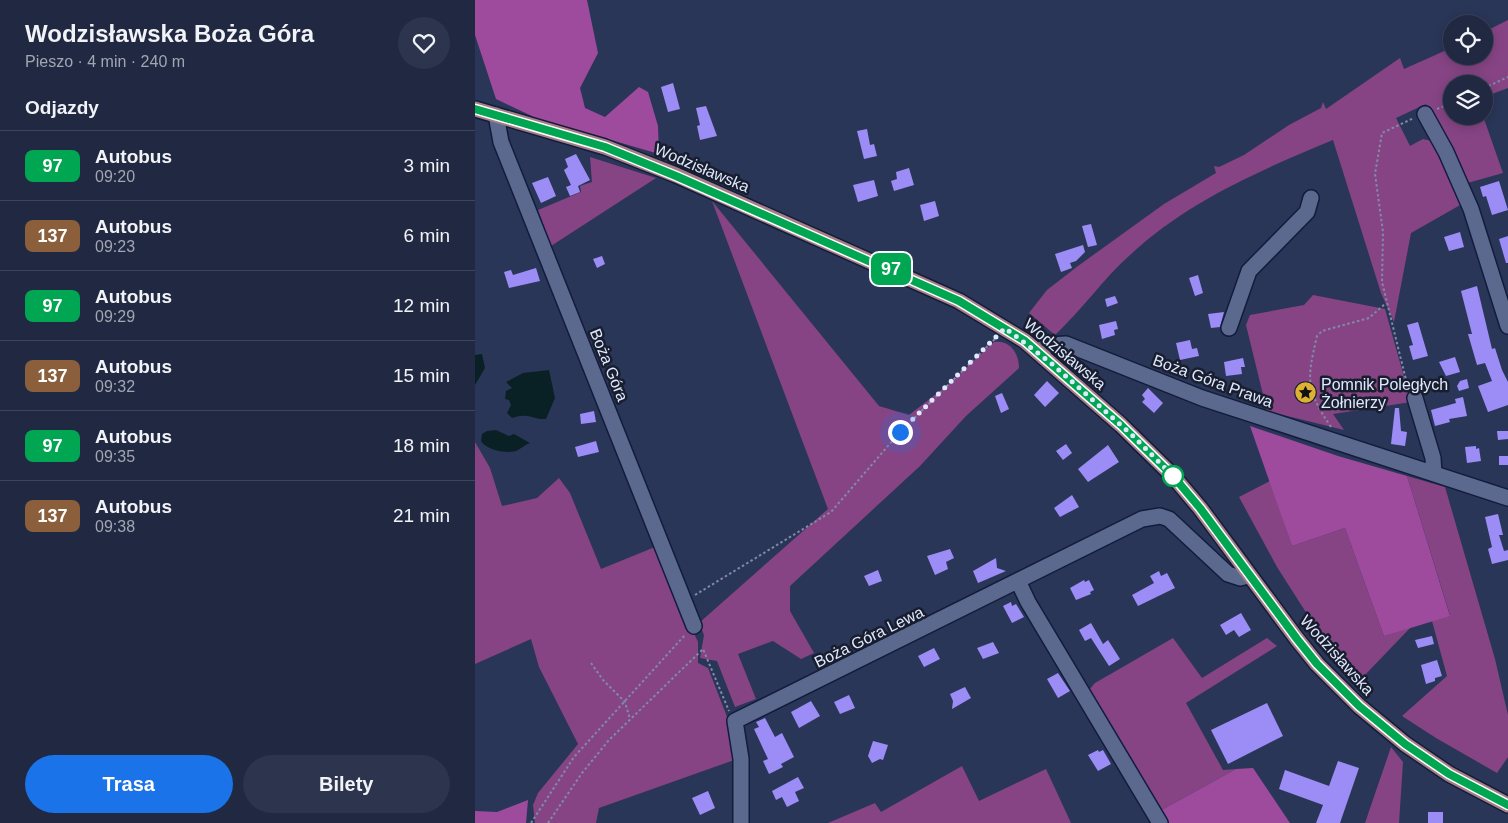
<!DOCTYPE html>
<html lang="pl">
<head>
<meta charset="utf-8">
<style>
  body { margin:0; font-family:Arial,sans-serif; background:#2d344d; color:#f1f3f6; height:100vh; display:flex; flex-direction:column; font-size:19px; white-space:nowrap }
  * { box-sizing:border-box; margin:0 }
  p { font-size:16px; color:#a2a6b2 }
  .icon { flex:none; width:28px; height:28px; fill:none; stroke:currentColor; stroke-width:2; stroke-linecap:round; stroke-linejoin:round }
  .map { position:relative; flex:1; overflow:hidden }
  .panel { display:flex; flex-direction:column; background:#202842; width:475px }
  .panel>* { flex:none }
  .badge { padding:0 10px; border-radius:8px; font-size:18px; line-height:32px }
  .fabs { position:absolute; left:968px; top:15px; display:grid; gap:10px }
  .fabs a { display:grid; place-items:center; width:50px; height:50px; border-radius:50%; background:#202842; box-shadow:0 2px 12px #0003,0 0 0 1px #3d445b; font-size:25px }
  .you { position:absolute; width:25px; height:25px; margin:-12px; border:4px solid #fff; border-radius:50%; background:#1a73e8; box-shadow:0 0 0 8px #1a73e833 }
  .map>.badge { position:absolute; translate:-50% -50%; box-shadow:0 0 0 2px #fff }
  h2 { padding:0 25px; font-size:19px; line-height:45px }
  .round { display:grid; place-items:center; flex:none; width:52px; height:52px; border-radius:26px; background:#2d344d }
  .overview { display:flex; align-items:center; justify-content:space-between; height:85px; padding:0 25px }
  h1 { font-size:24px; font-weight:700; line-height:38px }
  .action { display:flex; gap:10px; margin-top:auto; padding:10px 25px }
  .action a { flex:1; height:58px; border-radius:30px; background:#1a73e8; color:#fff; font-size:20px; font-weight:700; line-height:58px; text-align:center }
  .action a+a { background:#2d344d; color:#f1f3f6 }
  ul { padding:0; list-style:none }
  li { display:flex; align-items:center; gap:15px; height:70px; padding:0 25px; border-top:1px solid #3d445b }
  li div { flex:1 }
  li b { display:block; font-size:19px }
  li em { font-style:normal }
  li .badge { min-width:55px; font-weight:700; text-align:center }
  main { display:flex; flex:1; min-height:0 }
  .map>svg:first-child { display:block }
</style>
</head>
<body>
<main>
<section class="panel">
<div class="overview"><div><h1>Wodzisławska Boża Góra</h1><p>Pieszo · 4 min · 240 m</p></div><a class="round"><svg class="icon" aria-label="heart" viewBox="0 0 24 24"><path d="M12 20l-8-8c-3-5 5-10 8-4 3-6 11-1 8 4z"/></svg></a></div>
<h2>Odjazdy</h2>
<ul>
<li><span class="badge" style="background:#00a651;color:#fff">97</span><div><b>Autobus</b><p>09:20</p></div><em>3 min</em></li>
<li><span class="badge" style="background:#8b5e3c;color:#fff">137</span><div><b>Autobus</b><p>09:23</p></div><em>6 min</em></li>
<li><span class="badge" style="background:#00a651;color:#fff">97</span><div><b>Autobus</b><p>09:29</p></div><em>12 min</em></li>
<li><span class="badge" style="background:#8b5e3c;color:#fff">137</span><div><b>Autobus</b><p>09:32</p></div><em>15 min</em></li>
<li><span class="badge" style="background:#00a651;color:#fff">97</span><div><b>Autobus</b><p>09:35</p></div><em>18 min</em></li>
<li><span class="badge" style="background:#8b5e3c;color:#fff">137</span><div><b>Autobus</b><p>09:38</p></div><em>21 min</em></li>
</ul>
<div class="action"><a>Trasa</a><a>Bilety</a></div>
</section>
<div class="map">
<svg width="1033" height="823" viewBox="0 0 1033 823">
  <rect width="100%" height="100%" fill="#2a3658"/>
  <path fill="#864484" d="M1033 20V88L1009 97V84H976V116H1008L1028 173 989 184 951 104 921 118 935 146 948 139 961 142 987 204 936 233 919 322 906 293 858 140C786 170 713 201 655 255 628 279 607 310 580 335L554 313 572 290 603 266 689 204 741 173 739 166 744 167 769 155 814 125 846 108 848 102 851 109 925 58 929 69 976 48V56H1009V32Z
    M115 157 181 178 76 246 63 210 106 192 105 186 117 182Z
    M237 201 404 406 434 415 474 384 519 342C535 340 544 353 544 368L491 416 445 466 315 586V611L339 653 326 659 298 641 263 654 281 699 260 707 242 661 225 658 229 635 224 623 353 509Z
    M838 295 910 309 936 402 858 414 869 430 792 411 771 325 775 315 829 305Z
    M0 442 15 468 27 506 62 498 84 478 95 493 126 569 180 547 223 642V663L233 668 258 732 262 759 124 808 121 823H60L58 805 63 793 103 744 64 667 56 639 0 664Z
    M932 476 970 487 1020 659 1033 715V757L1022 773 961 738 927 716 972 676 957 621 975 615Z
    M795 481 817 546 870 528 909 636 936 627 888 677 848 639 802 567 764 497Z
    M698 638 727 678 792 638 802 646 711 703 748 770 761 769 683 812 614 690 620 683Z
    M916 747 928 762 924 823H890Z
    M487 766 504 801 571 769 596 823H353L400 803 406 812Z"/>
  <path fill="#9f4b9d" d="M0 0H112L123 53 105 88 110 108 130 117 164 87 173 92 183 126 184 154 61 118 21 99 0 35Z
    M775 426 863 456 932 476 975 616 909 636 870 528 817 546Z
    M778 768 815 823H689L683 812 761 769Z
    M53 800 51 823H0V811L22 812Z"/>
  <path fill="#092125" d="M7 354 10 368 0 385V355Z
    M74 370 80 398 71 419C57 420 55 412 37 418L32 413 36 405 34 400 30 399 31 391 37 388 31 382 48 373Z
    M21 430 34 436 39 434 55 443C50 445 45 449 43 450 34 455 11 450 6 441L7 434 12 431Z"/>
  <path fill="#9c8df6" d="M198 83 205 109 193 112 186 87Z
    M231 106 242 136 225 140 222 126 225 125 221 108Z
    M392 129 395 145 399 144 402 156 389 159 382 131Z
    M101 154 115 180 103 186 105 192 95 196 91 187 96 185 89 170 93 167 90 159Z
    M434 168 439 185 419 191 416 181 422 179 421 172Z
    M73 177 81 196 66 203 57 183Z
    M399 180 403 196 383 202 378 185Z
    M1024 181 1033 210 1017 215 1011 196 1008 197 1005 187Z
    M460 201 464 216 449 221 445 205Z
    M616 224 622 245 613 247 607 226Z
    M985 232 989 247 974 251 969 237Z
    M1033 236V263H1031L1024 239Z
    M608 245 610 252 601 261 595 263 597 268 586 272 580 254Z
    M127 256 130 264 122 268 118 259Z
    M61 268 65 281 34 288 29 272 36 270 38 275Z
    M723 275 728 293 720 296 714 278Z
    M1002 286 1017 349 1020 348 1027 370 1033 382V405L1013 412 1003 386 1017 381 1010 363 1002 365 993 334H997L986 291Z
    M640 296 643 303 632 307 630 299Z
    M749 312 745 327 736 328 733 314Z
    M641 321 643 329 639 330 640 335 627 339 624 325Z
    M943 322 953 356 938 360 934 346 938 345 932 325Z
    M715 340 717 349 722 348 724 356 705 360 701 343Z
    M980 357 985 372 971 376 964 362Z
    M768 358 770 367H766L767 374 751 376 749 362Z
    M992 379 994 388 984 391 982 386 985 381Z
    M572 381 584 393 570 407 559 395Z
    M673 388 688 403 679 413 667 402 670 399 667 395Z
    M527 393 534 409 526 413 520 396Z
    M988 397 992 416 974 419 975 422 960 426 956 410 981 403 980 399Z
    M920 408H924L926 431 932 432 930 446 916 444Z
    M119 411 121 422 106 424 105 414Z
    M1022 431H1033V439L1023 440Z
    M121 441 124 452 103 457 100 447Z
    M591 444 597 453 588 460 581 451Z
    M633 445 644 462 613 482 603 469Z
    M1001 446V449L1004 448 1006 461 992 463 990 447Z
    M1024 456H1033V465H1024Z
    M597 495 604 507 585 517 579 508Z
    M1023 514 1028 535H1024L1029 551 1033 550V560L1017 564 1013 549 1017 547 1010 517Z
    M475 549 479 558 471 562 473 569 460 575 452 556Z
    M521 558 522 568 531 571 503 583 498 571Z
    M403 570 407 581 394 586 389 576Z
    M684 571 686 576 692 573 700 588 663 606 657 595 679 583 675 576Z
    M609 580 610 582 614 580 619 590 615 592 616 594 601 600 595 588Z
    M536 602 537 606 541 604 549 617 537 623 528 606Z
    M766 613 776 630 764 637 759 630 751 635 745 625Z
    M616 623 628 644 633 640 645 659 634 666 616 638 610 641 604 630Z
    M957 636 959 644 943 648 940 640Z
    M518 642 524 653 508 659 502 648Z
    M459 648 465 659 449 667 443 656Z
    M962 660 967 676 960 678V681L951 684 946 665Z
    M583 673 595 691 583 698 572 679Z
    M490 687 496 698 477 709 478 701 475 694Z
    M374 695 380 708 365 714 359 702Z
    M336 701 345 716 324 728 316 712Z
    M792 703 808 736 753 764 736 730Z
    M290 718 300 737 307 733 319 757 306 764 308 767 294 774 288 761 293 759 279 729 284 727 281 722Z
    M398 741 413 745 408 760 405 759 397 763 393 756Z
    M623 750 624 752 628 750 636 764 623 771 613 755Z
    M863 761 884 768 865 823H841L848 805 804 789 810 770 854 786Z
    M323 777 329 788 320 792 324 801 312 807 307 797 301 800 297 791Z
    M233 791 240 808 225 815 217 798Z
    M953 812H968V823H953Z"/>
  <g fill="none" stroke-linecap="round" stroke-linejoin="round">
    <defs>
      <path id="minor" d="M950 114 971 152 996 209 1033 326
        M21 115 26 142 219 626
        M754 328 774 271 832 212 836 198
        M563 351 574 345 591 344 727 398 1033 498
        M940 398 958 458 959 474
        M544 583 553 602 685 823
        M266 823V759L260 721 667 519 685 516 694 519 753 574 765 578 773 576"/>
      <path id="major" d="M0 109 130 147 201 175 484 301 550 341 646 425 698 476 725 508 822 639 842 664 884 706 930 744 974 774 1033 805"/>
    </defs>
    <use href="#minor" stroke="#121c3c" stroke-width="18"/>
    <use href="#major" stroke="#121c3c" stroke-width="18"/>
    <path stroke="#808ba7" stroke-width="2" stroke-dasharray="2.5 2.5" stroke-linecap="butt" d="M1009 88 1033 77
      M962 109 976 103
      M933 388 907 282 908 232 900 174 907 133 939 118
      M856 427C830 389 832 379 842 336L847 331 894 318 910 304
      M220 595 356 512 425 432 522 337
      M116 663 128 680 150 702 155 719
      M56 823 99 757 210 635
      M73 823 107 773 134 740 228 649 254 711"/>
    <use href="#minor" stroke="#5b698f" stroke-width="15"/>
    <use href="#major" stroke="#a57d86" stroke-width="15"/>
  </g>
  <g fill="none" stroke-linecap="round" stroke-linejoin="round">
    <defs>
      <path id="line" d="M0 109 130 147 201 176 484 301 550 341 646 425 698 476 725 508 822 639 842 664 884 706 930 744 974 774 1033 805"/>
    </defs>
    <use href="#line" stroke="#fff" stroke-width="11"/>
    <use href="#line" stroke="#00a651" stroke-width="8"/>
    <path stroke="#dfe8fe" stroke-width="5" stroke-dasharray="0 9" d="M425 432 530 328 576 363 656 434 698 476"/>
  </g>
  <defs>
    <symbol id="sight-disc" viewBox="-11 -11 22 22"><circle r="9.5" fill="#ddb133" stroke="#181e2e"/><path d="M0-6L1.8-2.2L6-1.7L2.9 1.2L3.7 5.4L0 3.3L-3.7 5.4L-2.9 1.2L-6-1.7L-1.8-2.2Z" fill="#111"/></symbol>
  </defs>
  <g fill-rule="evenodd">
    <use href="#sight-disc" x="818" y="380" width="25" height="25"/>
  </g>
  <circle fill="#fff" stroke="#00a651" stroke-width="2.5" cx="698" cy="476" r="10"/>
  <g text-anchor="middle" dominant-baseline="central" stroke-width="5" stroke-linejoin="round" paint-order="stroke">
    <g font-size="16" fill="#dfe8fe" stroke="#181e2e">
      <text transform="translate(227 168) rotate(23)">Wodzisławska</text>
      <text transform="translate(590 354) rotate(40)">Wodzisławska</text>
      <text transform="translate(134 365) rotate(68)">Boża Góra</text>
      <text transform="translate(738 381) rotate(20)">Boża Góra Prawa</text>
      <text transform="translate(394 637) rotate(-26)">Boża Góra Lewa</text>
      <text transform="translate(862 655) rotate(48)">Wodzisławska</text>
    </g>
    <g font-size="16" fill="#dfe8fe" stroke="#181e2e" text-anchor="start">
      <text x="846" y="384">Pomnik Poległych<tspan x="846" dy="18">Żołnierzy</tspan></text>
    </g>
  </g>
</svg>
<div class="fabs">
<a><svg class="icon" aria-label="locate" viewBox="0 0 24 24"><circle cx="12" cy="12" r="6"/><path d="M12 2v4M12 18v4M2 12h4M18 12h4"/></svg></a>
<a><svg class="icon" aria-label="layers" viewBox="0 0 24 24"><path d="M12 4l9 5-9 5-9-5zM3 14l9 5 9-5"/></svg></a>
</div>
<div class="you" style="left:425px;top:432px"></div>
<b class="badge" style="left:416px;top:269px;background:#00a651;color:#fff">97</b>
</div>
</main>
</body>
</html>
